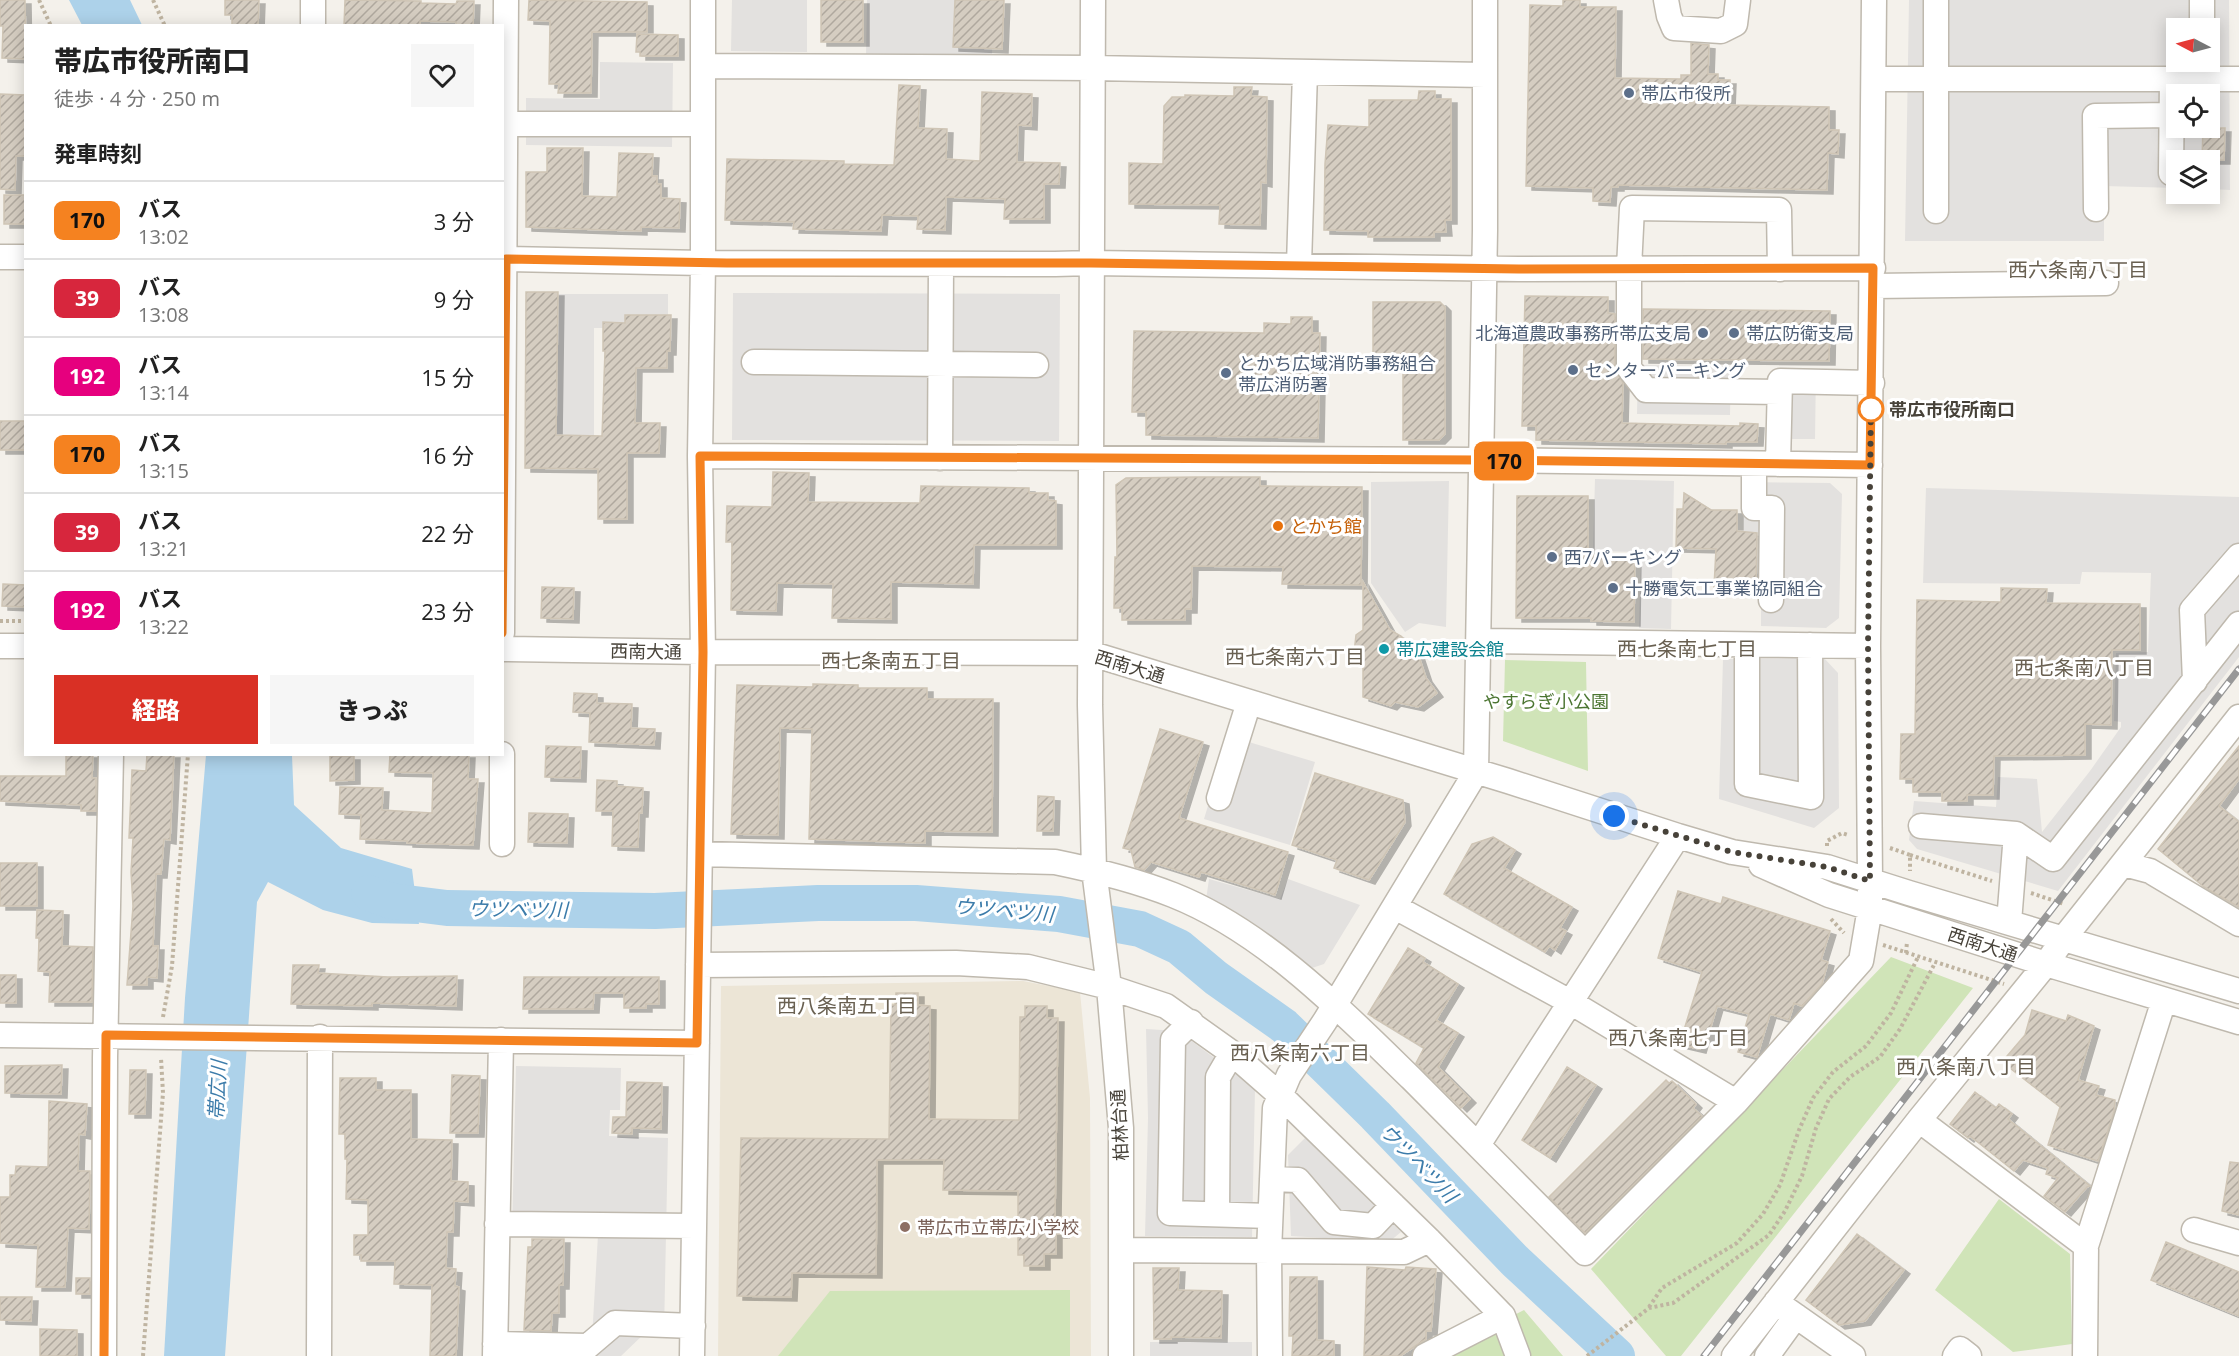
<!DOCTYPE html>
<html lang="ja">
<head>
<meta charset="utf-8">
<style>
  body { margin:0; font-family:"Open Sans","Noto Sans JP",sans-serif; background:#f6f6f6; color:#222; height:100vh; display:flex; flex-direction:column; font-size:22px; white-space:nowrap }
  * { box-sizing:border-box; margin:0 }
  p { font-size:20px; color:#767676 }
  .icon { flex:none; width:33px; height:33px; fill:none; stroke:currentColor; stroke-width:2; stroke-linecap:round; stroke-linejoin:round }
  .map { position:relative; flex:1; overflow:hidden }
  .details { position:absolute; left:24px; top:24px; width:480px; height:732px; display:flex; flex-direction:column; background:#fff; border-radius:0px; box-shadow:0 3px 15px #0003 }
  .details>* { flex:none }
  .badge { padding:0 12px; border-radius:9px; font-size:21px; line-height:39px }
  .needle { width:39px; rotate:276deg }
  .fabs { position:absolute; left:2166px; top:18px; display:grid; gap:12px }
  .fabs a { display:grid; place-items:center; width:54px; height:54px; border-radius:0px; background:#fff; box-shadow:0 3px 15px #0003; font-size:30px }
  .you { position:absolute; width:30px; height:30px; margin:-15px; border:4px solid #fff; border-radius:50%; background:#1a73e8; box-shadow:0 0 0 9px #1a73e833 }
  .map>.badge { position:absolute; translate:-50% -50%; box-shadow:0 0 0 3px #fff }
  h2 { padding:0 30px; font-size:22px; line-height:54px }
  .round { display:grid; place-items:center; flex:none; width:63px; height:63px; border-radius:0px; background:#f6f6f6 }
  .overview { display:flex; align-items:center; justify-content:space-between; height:102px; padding:0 30px }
  h1 { font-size:28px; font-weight:800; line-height:45px }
  .cta { display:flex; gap:12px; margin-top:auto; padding:12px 30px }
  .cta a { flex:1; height:69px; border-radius:0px; background:#d93025; color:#fff; font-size:24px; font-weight:800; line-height:69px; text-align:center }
  .cta a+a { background:#f6f6f6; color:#222 }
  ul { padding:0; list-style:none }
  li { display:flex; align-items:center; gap:18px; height:78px; padding:0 30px; border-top:2px solid #e0e0e0 }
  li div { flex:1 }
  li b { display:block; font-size:22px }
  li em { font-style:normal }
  li .badge { min-width:66px; font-weight:700; text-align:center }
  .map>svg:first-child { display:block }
</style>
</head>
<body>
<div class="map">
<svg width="2239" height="1356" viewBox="0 0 2239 1356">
  <defs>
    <pattern id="building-hatch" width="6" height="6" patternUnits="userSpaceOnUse" patternTransform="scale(1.5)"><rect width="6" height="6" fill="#d5cdc1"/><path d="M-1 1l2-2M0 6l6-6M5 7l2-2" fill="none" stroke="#afa89e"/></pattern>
    <filter id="shadow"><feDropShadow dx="6" dy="4" stdDeviation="0" flood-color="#0004"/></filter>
  </defs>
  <rect width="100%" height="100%" fill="#f4f1eb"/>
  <path fill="#ece5d6" d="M1023 981 1080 992 1090 1098 1091 1356H718L721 986Z"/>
  <path fill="#d0e4b8" d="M1505 660 1586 662 1588 771 1503 741Z
    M1891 957 1973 988 1681 1356H1666L1591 1269Z
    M1999 1199 2070 1254 2072 1344 2013 1352 1935 1290Z
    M1070 1290V1356H778L830 1291Z
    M1524 1310 1563 1356H1434Z"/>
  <path fill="#e3e1df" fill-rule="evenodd" d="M732 0H807V52L731 51Z
    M867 0H993L992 57 866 55Z
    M1909 0H2229L2230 190 2210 189V160H2176V188L2104 186V241H1905ZM2176 28H2210V62H2176ZM2176 94H2210V128H2176Z
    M600 62 673 63 672 147 526 145V98L600 99Z
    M733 293 1060 294 1059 441 732 440Z
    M556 294H668V320L648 328H594V439H551Z
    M1638 365 1731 366 1730 415 1637 414Z
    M1784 368 1816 369 1815 439H1782Z
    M1595 479 1674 481 1671 629 1639 628 1641 552 1593 551Z
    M1449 481 1446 627 1419 623 1405 632 1371 583V482Z
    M1743 482 1830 483 1842 494 1839 618 1826 628 1761 626V537L1744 536Z
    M1926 488 2239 497V657L2058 891 1917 849 1909 840 1914 801 1996 807 1998 777 2037 779 2042 832 2090 771 2121 727V722L2114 721 2116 653 2148 652 2151 573 2082 572 2080 584 1923 583Z
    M1824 658 1838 673 1839 808 1814 828 1719 799 1723 659Z
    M1229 736 1315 762 1290 845 1204 819Z
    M1209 879 1280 899 1288 879 1360 905 1324 964 1309 969 1206 900Z
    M1146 1029 1178 1031 1255 1088 1252 1237 1145 1236 1148 1118Z
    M516 1066 621 1068 620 1110H610L609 1136 668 1138 664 1332H646L621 1356H591L598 1235 512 1232Z
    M1305 1138 1401 1232 1389 1242 1291 1236 1288 1155Z
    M1150 1342H1252V1356H1150Z"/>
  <path fill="#add2ea" d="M69 0H130L142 25H82Z
    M206 755H292L294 805 341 848 412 869 419 924 372 923 323 910 268 882 257 902 225 1356H164L185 998Z"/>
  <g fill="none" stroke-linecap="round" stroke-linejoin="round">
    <path stroke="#add2ea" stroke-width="36" d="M369 893 391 901 447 908 655 911 818 903H916L1059 914 1140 929 1179 947 1216 978 1284 1026 1375 1115 1515 1261 1617 1356"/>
  </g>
  <path fill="url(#building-hatch)" stroke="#cfc5b5" stroke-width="1.5" filter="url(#shadow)" d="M0 0H25L26 59 2 58 3 26H0Z
    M225 0H259L258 26H232V15H225Z
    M345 0 421 1V3L456 4 457 1H474L473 26H456V22L420 21V26H344Z
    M529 0 647 2V32H592L591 93H558L559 84H549L550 21 528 20Z
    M821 0H863V42H821Z
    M955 0H1004L1002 49 953 47Z
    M1563 0H1580V7H1616L1615 78 1681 79V75H1691V43L1709 45 1708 74H1718V80H1730L1729 105 1829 107V130H1839L1838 154 1828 153 1827 190 1618 185V187H1611L1610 202 1593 201V188L1526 186 1530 5 1563 6Z
    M637 34 678 35V56H640V52H636Z
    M899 85 920 86 918 128 947 129 946 159 980 161 982 92 1032 94 1031 126 1018 125 1017 162 1060 163 1059 184H1044V219H1004L1005 199 946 197 945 230 917 229 918 216 882 215 881 231 793 229 794 222 725 220 727 159 844 161V164L894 165Z
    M1234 87H1252L1251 96 1267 97 1266 183 1261 182 1260 225 1219 224 1220 205 1129 204V163L1163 164 1164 106 1172 97H1185V95L1234 96Z
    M1419 91H1435V99H1451V220H1445L1446 232H1434V237H1368V231L1324 230 1325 164 1328 125 1369 127V100H1418Z
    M0 94 26 95V156H16L15 190 0 189Z
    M2203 128H2225L2224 160H2202Z
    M547 148H583L582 196 617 197 619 153 653 154 652 176H657V184H661V198L680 199 679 228 641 227V231L607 230 526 227V172H547Z
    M4 195H26V224H4Z
    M526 292H558L556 435 602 436 605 351H603V322L625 323V315H671L670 351H667V368H636L635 423H660L659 453H627V519H598V469L525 468Z
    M1525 296 1608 297V313L1615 314V369L1623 383 1622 423 1740 426V423L1758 424 1757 442H1726V444L1536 440V426H1522Z
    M1373 302H1440L1445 307V434L1439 440H1403V367H1373Z
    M1643 309 1830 311 1829 361 1643 359Z
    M1291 317H1312V333H1320L1318 438 1146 435V412H1132L1134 331 1264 333V323L1291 324Z
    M0 421H26V450H0Z
    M773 472 809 473 808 502 920 503 921 486 1029 488V493H1048V500L1056 501V545H974L973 584 891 582V619L832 618 833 584 777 583 776 611 731 610 732 542H726L727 506 772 507Z
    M1196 477H1260V486L1362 487 1361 585 1282 584 1283 567 1192 566 1191 609H1185V620H1122V608H1114L1115 557H1117L1116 485 1126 478Z
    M1684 493 1711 510H1737V531L1757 533 1756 589 1714 587 1716 549 1676 548 1677 509H1683Z
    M1517 496H1588V555H1635L1634 622 1591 621V618H1516Z
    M1363 582 1390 630 1401 636 1418 654 1426 678 1437 693 1418 707 1395 702 1391 706 1363 697V665L1354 653 1356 635 1363 630Z
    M3 584 26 585 25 607 2 606Z
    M542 587 574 588 573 619 541 618Z
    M2001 588 2047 589 2046 603 2140 604V650H2112L2111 725 2085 724V755L1994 756 1993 795H1967V801H1942V792H1913V779H1900L1901 734H1915L1917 600 2001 602Z
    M813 684 858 685V688H927V699H993L992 832 925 831V843L809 839 812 729 780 728 778 835 731 834 737 685 813 687Z
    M574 693 597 694V703L632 704 631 728 655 729 654 745 589 742 590 713 573 712Z
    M1160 729 1203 742 1179 818 1288 852 1275 895 1201 872 1199 877 1151 862 1144 870 1135 867 1131 850 1123 848Z
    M546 746 581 747 580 778 545 777Z
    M2239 746V779L2219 806 2239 822V907L2204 887 2158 849Z
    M66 754H93L92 778H96V811H81V805L0 801V776H66Z
    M147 754H174L170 840 164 839 161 874H156L153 946H158L157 978 147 977V985H127L133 906 131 872 133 838H129L132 770 146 771Z
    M390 754H469L468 779H478L473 845 407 843V841L360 839 361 815 339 814 340 787 383 788 382 810 432 813 433 773 389 772Z
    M330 756H354V780L330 781Z
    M1315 773 1403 800 1405 822 1369 880 1334 868 1337 860 1292 845Z
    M597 780 617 781V786L643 788 642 813H639L638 847 612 846 613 811H596Z
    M1038 796 1054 797 1053 831H1037Z
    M529 813 568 814 567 843 528 842Z
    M1493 837 1515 850 1504 868 1572 907 1560 928 1566 931 1555 950 1549 946 1545 952 1444 894 1472 844Z
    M0 863H37V906H0Z
    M1678 891 1721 904 1723 897 1830 931 1821 960 1828 962 1822 984 1802 1006 1794 1003 1789 1020 1770 1014 1757 1057 1738 1052 1749 1014 1717 1006 1707 1040 1703 1039 1700 1049 1682 1045 1685 1033H1683L1702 972 1658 958Z
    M37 910 63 911 62 946 93 947 92 1002H49L50 972 38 971 39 938H36Z
    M1408 948 1425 958 1423 962 1458 984 1436 1020 1458 1033 1438 1067 1470 1099 1461 1108 1416 1063 1424 1048 1368 1014Z
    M293 965H319L318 973 388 977 457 976 456 1006 372 1003V1006L291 1004Z
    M0 975H16V1003H0Z
    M524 977H659V1004H646V1008H624V993H594L593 1009H523Z
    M896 993H918V1005L930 1006 929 1119 1019 1120 1020 1017H1025V1006H1047V1018H1058L1055 1217H1063V1234H1056V1254H1044V1266H1024V1255H1018V1191L943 1190 944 1160H877L876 1274 792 1273 791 1297 737 1296 741 1138 889 1139 891 1005H895Z
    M2032 1010 2066 1021 2068 1015 2094 1026 2078 1080 2099 1086 2096 1095 2115 1100 2114 1112 2098 1161 2048 1145 2060 1107 2002 1062 2025 1035Z
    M62 1065 61 1094 5 1093V1066Z
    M1567 1067 1596 1085 1550 1158 1522 1140Z
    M130 1070H146L145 1114H129Z
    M452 1075 480 1076 478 1133H450Z
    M340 1078H376V1090H411V1139L452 1140 451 1181 468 1182V1202L454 1201 453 1232H447L446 1268 456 1269 455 1286 459 1287 456 1356H430L432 1285 394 1284 395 1261H361V1255H354V1235H368V1200L346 1199 347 1159H345V1134H339Z
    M1666 1080 1669 1083 1672 1081 1696 1104 1693 1108 1702 1116 1585 1233 1549 1197Z
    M627 1082 662 1083 661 1129 632 1128V1134L612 1133 613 1117H626Z
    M1975 1092 1996 1108 1999 1104 2012 1114 2008 1119 2090 1186 2087 1187 2065 1212 2044 1196 2058 1178 2046 1174 2048 1168 2023 1160 2014 1171 1970 1136 1968 1138 1950 1124Z
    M49 1101 87 1104 85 1135 79 1134 78 1171H90L89 1229 68 1228 65 1287H36L38 1245 0 1243V1197H10V1175H15L16 1166 48 1167Z
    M2230 1162 2239 1163V1215L2222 1211Z
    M1857 1234 1904 1270 1865 1321 1839 1325 1806 1300Z
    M532 1239H564L563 1285H559V1313H552L551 1331 524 1330 528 1247H532Z
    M2166 1242 2239 1272V1316L2151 1280Z
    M1367 1267 1405 1270 1406 1267 1436 1269 1431 1331H1426V1339L1400 1356H1364Z
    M1153 1268H1179L1178 1290 1222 1291 1221 1338 1171 1337V1339H1154Z
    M1290 1277H1317V1340L1334 1341V1356H1292L1293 1336H1289Z
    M76 1278H90V1294H76Z
    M0 1297H32L31 1321 0 1320Z
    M40 1329 77 1330V1356H40Z"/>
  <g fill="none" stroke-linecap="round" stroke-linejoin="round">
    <defs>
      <path id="minor" d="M1093 0 1090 705 1094 870 1109 987 1121 1128V1356
        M1666 0 1669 16 1674 28 1721 31 1735 24 1738 0
        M313 26V0
        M2202 28V0
        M703 66 1092 68 1485 75
        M1874 79H2239
        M506 124H702
        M2171 173 2172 79
        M2096 209 2095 116 2172 115
        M1936 211V0
        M0 257H26
        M502 259 703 263 1055 264 1091 263 1519 269 1873 268
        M1299 265 1305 72
        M1873 286 2106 283
        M754 362 1036 365
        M1779 392 1646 390 1629 368V268L1632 208 1779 210 1780 269
        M700 456 1481 460 1870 465
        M940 458 941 264
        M1754 464V508H1772L1771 600
        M1778 464 1780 381 1872 383
        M502 633 506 0
        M1479 641 1868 646
        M1747 645V784L1811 797 1810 645
        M0 646H26
        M502 649 703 652 1089 653 1508 781 1678 836 1732 852 1827 867 1909 893 2239 991
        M2195 681 2192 610 2239 556
        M502 754V844
        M1219 798 1249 702
        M1921 826 2016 834 2009 922
        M2016 834 2053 859 2239 624
        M700 854 1055 862C1094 870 1135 880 1173 895 1264 931 1343 1012 1412 1079 1470 1137 1527 1195 1585 1253L1736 1102 1861 961 1870 908V881L1868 646 1874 0
        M2124 864 2150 871 2239 924
        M1761 865 1829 895 1870 908 2046 964 2239 1022
        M1395 907 1572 1003 1736 1102
        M698 965 956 963 1028 967 1109 987 1166 1006 1232 1053 1281 1096 1429 1240 1503 1316 1518 1356
        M1191 1022 1173 1040 1170 1213 1270 1216
        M0 1035 697 1043
        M1919 1120 2086 1246
        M1478 1145 1678 836
        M1272 1179 1298 1180 1334 1222 1373 1226 1393 1205
        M1217 1214 1218 1077 1232 1053
        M497 1224 694 1226
        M2194 1230 2239 1243
        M1122 1250 1404 1252 1429 1240
        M1776 1302 1853 1356
        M495 1344 588 1346 615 1323 693 1326
        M104 1356 105 1058 111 754
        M319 1356 320 1037
        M495 1356 501 1040
        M692 1356 703 652 700 456 703 263V0
        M1270 1356 1269 1252 1275 1108 1289 1075 1325 1021 1476 772 1485 230V0
        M1425 1356 1503 1316
        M1734 1356 1919 1120 2046 964 2064 938 2239 717
        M1767 1356 1796 1316
        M1955 1356 1960 1349 1969 1356
        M2085 1356 2086 1246 2164 1000"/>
    </defs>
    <use href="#minor" stroke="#bfb9ae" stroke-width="27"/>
    <path stroke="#bfb4a1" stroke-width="4" stroke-dasharray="3 3" stroke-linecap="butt" d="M39 0 51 26
      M153 0 165 26
      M0 621H26
      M1827 846V841L1842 833 1848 835
      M1890 848 1910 855V871
      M1910 855 1992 881
      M2031 893 2064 904
      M1831 919 1844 933
      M1883 945 2004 984
      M1906 953 1907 942
      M163 1017 172 966 188 754
      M1649 1307 1662 1288 1737 1243 1763 1214 1780 1185 1799 1130 1813 1098 1833 1072 1866 1046 1891 1013 1918 957
      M143 1356 163 1093 161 1058
      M1587 1356 1649 1308 1673 1303 1769 1235 1785 1211 1802 1176 1816 1128 1829 1099 1850 1077 1880 1057 1900 1029 1935 963"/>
    <use href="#minor" stroke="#fff" stroke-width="24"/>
    <defs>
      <path id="rail" d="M1704 1356 2239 669"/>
    </defs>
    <use href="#rail" stroke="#989898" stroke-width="7"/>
    <use href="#rail" stroke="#fff" stroke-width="4.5" stroke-dasharray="14" stroke-linecap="butt"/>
  </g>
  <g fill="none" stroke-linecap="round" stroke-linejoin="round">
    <defs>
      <path id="line" d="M104 1356 106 1035 697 1043 703 652 700 456 1481 460 1870 465 1873 268 1519 269 1091 263H727L506 259 502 633"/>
    </defs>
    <use href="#line" stroke="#fff" stroke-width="14"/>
    <use href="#line" stroke="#f58220" stroke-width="9"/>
    <path stroke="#474239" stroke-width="6" stroke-dasharray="0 10.8" d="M1614 816 1732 852 1827 867 1870 881 1868 646 1871 403V409"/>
  </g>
  <g fill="#5c6f8a" stroke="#fff" stroke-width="2">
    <circle cx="1629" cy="93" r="6"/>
    <circle cx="1703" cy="333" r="6"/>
    <circle cx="1734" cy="333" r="6"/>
    <circle cx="1573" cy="370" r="6"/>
    <circle cx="1226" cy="373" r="6"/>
    <circle cx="1552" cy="557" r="6"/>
    <circle cx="1613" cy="588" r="6"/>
  </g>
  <circle fill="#fff" stroke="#f58220" stroke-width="3" cx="1871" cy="409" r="12"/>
  <circle fill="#e8710a" stroke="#fff" stroke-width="2" cx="1278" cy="526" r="6"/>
  <circle fill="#0f9aa8" stroke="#fff" stroke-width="2" cx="1384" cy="649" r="6"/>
  <circle fill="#8d6e63" stroke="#fff" stroke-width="2" cx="905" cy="1227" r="6"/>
  <g text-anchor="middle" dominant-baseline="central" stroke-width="6" stroke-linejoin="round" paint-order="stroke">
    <g font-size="18" fill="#4e5e75" stroke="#fff" text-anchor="start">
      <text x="1641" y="93">帯広市役所</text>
      <text x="1691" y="333" text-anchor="end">北海道農政事務所帯広支局</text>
      <text x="1746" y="333">帯広防衛支局</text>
      <text x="1238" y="363">とかち広域消防事務組合<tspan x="1238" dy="21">帯広消防署</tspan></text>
      <text x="1585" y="370">センターパーキング</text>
      <text x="1564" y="557">西7パーキング</text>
      <text x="1625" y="588">十勝電気工事業協同組合</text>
    </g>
    <g font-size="18" font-weight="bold" fill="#474239" stroke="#fff" text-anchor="start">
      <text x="1889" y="409">帯広市役所南口</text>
    </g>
    <g font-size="18" fill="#c56008" stroke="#fff" text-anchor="start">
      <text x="1290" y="526">とかち館</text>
    </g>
    <g font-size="18" fill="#0d838f" stroke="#fff" text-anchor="start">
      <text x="1396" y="649">帯広建設会館</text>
    </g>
    <g font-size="18" fill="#474239" stroke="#fff">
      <text transform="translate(646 651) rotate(1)">西南大通</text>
      <text transform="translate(1130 666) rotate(17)">西南大通</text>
      <text transform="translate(1983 944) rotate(18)">西南大通</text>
      <text transform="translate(1119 1125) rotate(-93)">柏林台通</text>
    </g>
    <g font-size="18" fill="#4b7531" stroke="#fff">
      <text x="1546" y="701">やすらぎ小公園</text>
    </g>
    <g font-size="18" fill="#785e54" stroke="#fff" text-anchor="start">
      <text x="917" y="1227">帯広市立帯広小学校</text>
    </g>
    <g font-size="20" fill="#696051" stroke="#fff">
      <text x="2078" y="269">西六条南八丁目</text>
      <text x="1687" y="648">西七条南七丁目</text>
      <text x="1295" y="656">西七条南六丁目</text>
      <text x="891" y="660">西七条南五丁目</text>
      <text x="2084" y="667">西七条南八丁目</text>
      <text x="847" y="1005">西八条南五丁目</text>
      <text x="1678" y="1037">西八条南七丁目</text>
      <text x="1300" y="1052">西八条南六丁目</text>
      <text x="1966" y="1066">西八条南八丁目</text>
    </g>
    <g font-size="20" font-style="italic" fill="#3c7caa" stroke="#fff">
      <text transform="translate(518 909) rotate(1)">ウツベツ川</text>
      <text transform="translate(1004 910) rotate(5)">ウツベツ川</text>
      <text transform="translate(217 1090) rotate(-87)">帯広川</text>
      <text transform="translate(1419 1163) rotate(46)">ウツベツ川</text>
    </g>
  </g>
</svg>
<div class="fabs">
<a><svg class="needle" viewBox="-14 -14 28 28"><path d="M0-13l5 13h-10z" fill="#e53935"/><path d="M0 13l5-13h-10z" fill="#767676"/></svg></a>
<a><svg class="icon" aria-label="locate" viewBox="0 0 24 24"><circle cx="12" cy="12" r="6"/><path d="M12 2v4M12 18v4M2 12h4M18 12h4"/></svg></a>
<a><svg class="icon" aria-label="layers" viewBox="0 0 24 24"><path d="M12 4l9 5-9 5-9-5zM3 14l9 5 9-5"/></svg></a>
</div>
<div class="you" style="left:1614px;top:816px"></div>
<b class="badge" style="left:1504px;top:461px;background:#f58220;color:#111">170</b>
<section class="details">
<div class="overview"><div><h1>帯広市役所南口</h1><p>徒歩 · 4 分 · 250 m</p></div><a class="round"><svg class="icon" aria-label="heart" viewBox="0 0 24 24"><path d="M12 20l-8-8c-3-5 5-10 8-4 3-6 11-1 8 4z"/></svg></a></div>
<h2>発車時刻</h2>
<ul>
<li><span class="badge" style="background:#f58220;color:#111">170</span><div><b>バス</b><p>13:02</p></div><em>3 分</em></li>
<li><span class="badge" style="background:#d7263d;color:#fff">39</span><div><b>バス</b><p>13:08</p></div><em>9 分</em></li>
<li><span class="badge" style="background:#e6007e;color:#fff">192</span><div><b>バス</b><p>13:14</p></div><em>15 分</em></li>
<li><span class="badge" style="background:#f58220;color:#111">170</span><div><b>バス</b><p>13:15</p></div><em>16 分</em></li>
<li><span class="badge" style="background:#d7263d;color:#fff">39</span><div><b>バス</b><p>13:21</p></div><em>22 分</em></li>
<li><span class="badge" style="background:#e6007e;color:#fff">192</span><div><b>バス</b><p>13:22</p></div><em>23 分</em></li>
</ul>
<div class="cta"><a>経路</a><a>きっぷ</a></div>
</section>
</div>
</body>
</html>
